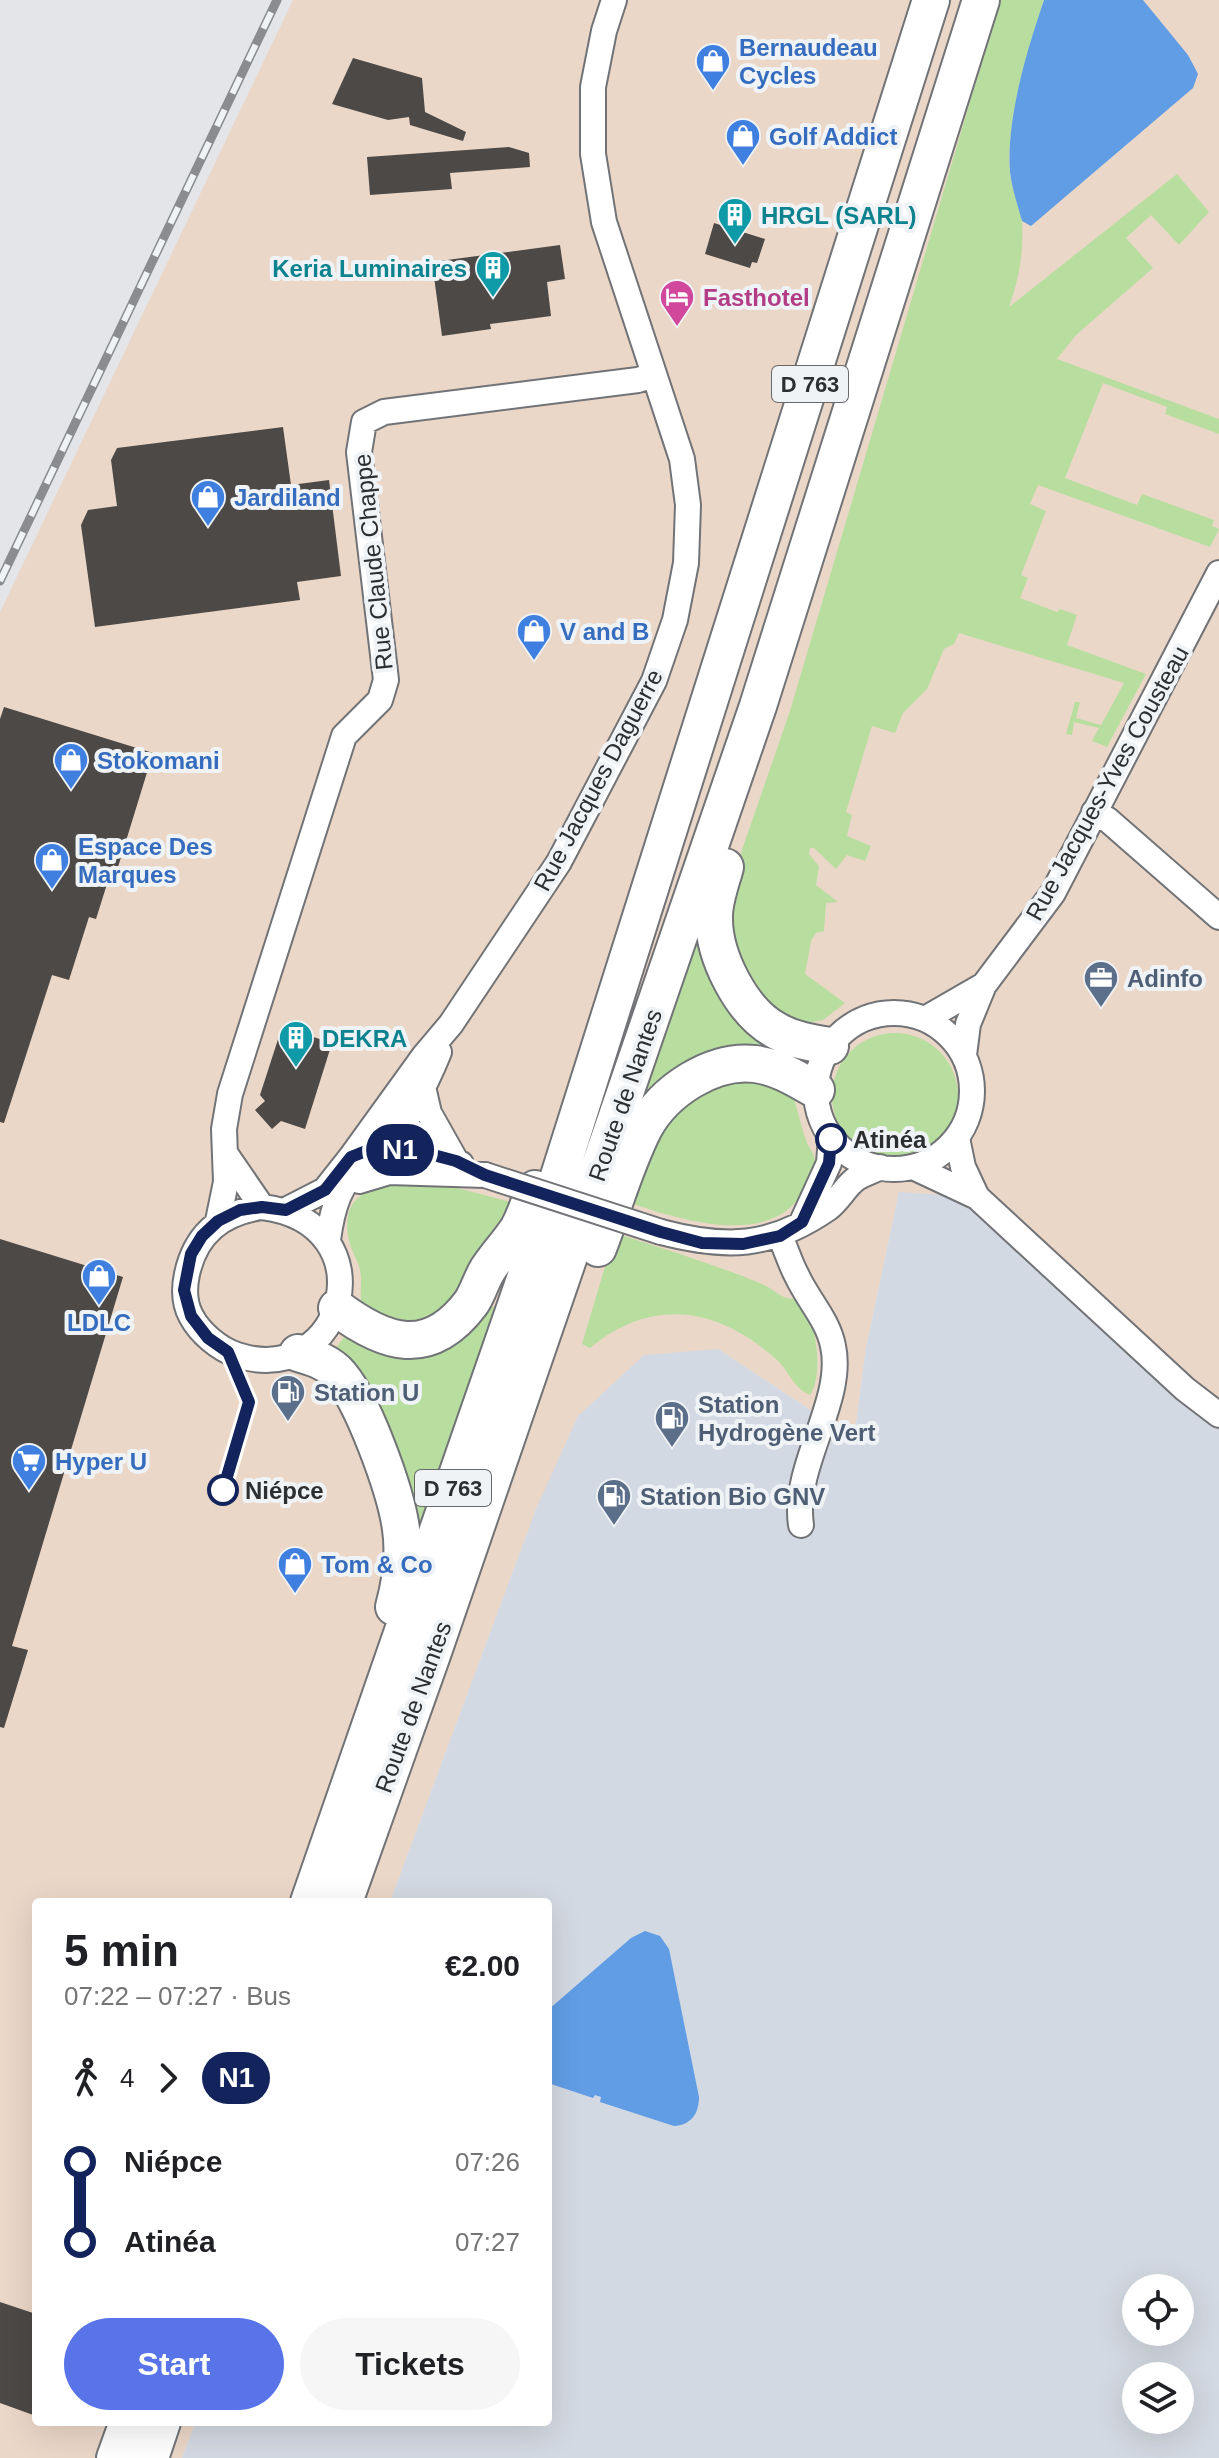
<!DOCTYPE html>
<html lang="en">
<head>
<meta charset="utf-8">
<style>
  body { margin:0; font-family:Arial,sans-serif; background:#f6f6f6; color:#202124; height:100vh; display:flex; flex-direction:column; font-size:30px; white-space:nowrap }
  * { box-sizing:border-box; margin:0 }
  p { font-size:26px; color:#757577 }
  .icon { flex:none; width:44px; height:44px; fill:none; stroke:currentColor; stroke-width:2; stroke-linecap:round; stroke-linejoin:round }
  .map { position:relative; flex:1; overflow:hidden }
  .details { position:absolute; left:32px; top:1898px; width:520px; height:528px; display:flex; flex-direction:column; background:#fff; border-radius:8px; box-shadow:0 8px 32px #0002 }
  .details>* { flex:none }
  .badge { padding:0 16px; border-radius:26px; font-size:28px; line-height:52px }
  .buttons { position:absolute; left:1122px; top:2274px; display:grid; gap:16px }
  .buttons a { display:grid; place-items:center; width:72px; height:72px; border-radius:50%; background:#fff; box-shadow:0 8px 32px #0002; font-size:40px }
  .map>.badge { position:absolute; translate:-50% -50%; box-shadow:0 0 0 4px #fff }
  .legs { display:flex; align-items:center; gap:12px; height:88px; padding:0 32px; font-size:26px }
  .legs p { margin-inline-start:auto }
  .headline { display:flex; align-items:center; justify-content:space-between; height:136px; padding:0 32px }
  h1 { font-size:44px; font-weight:600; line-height:60px }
  .primary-button { display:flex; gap:16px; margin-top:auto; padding:16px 32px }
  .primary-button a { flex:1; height:92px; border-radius:48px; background:#5973e9; color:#fff; font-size:32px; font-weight:600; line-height:92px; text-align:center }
  .primary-button a+a { background:#f6f6f6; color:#202124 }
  ul { padding:0 32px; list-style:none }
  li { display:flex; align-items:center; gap:28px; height:80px; font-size:30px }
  li i { display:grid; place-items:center; width:12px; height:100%; margin:0 10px; background:currentColor }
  li i::after { content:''; width:20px; height:20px; margin:-10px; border:6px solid; border-radius:50%; background:#fff }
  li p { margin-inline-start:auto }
  li:first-child i { background:linear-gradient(#0000 50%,currentColor 0) }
  li:last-child i { background:linear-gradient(currentColor 50%,#0000 0) }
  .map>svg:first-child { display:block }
</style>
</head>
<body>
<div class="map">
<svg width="1219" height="2458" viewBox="0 0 1219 2458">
  <rect width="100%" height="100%" fill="#e3e5e9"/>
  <path fill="#ebd7c8" d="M293 0H1219V1419L899 1192 866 1348 854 1439 718 1349 538 1504 390 1902H36V2422H196L182 2458H0V612Z"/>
  <path fill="#d3d9e2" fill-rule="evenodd" d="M899 1192 977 1197 1219 1419V2458H182L196 2422H548V1902H390L538 1504 578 1416 644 1355 718 1349 854 1439 866 1348ZM1136 2288H1180V2332H1136ZM1136 2376H1180V2420H1136Z"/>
  <path fill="#b7de9f" d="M1000 0H1044C1028 47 1005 126 1010 174 1012 191 1020 206 1022 222 1024 252 1019 279 1009 307L1177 174 1209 212 1179 245 1151 215 1126 238 1153 268 1076 335 1057 359 1219 419V434L1165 414 1167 407 1103 383 1065 478 1137 505 1142 494 1214 520 1212 526 1219 529 1210 547 1038 485 1030 504 1046 511 1021 575 1028 578 1020 598 1057 612 1060 609 1077 615 1067 645 1146 674 1107 747 1092 741 1099 728 1074 722 1072 735 1066 734 1075 702H1080L1076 718 1101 725 1124 683 959 633 954 644 944 649 927 689 903 713 895 733 872 726 846 812 852 815 847 836 871 846 865 861 847 855 836 869 814 848H810L809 854 819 866 816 885 838 902 826 903 824 931 816 933 811 941 805 974 845 1003 823 1020 805 1023 774 1010 746 983 726 911 734 873 790 711Z
    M705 929 799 1049 792 1065 741 1056 618 1167 686 965Z
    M832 1096a63 63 0 1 1 126 0a63 63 0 1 1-126 0Z
    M735 1074 789 1087C798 1106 800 1126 808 1145 810 1149 813 1152 814 1156 817 1165 809 1181 804 1190 771 1251 675 1218 624 1201L663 1118Z
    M410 1183 457 1188 519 1204 475 1287 409 1332 363 1308C358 1294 363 1284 360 1270 358 1260 351 1251 349 1240 339 1194 372 1185 410 1183Z
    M615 1233C664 1249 714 1264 762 1284 774 1289 782 1300 795 1299 800 1308 808 1317 812 1326 818 1344 821 1379 810 1395 793 1388 790 1372 777 1360 719 1307 652 1296 590 1348L582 1344Z
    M484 1305 498 1308 422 1529 406 1513 332 1353 344 1337 382 1355 412 1357Z"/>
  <path fill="#609de5" d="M1044 0H1143L1188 55 1198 74 1193 88 1031 226 1022 221C1018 206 1012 189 1010 172 1006 119 1027 50 1044 0Z
    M645 1931 660 1936 669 1949 699 2097C699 2114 691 2125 674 2126L600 2102 601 2097 595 2095 593 2098 548 2083V2010L631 1938Z"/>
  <path fill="#4c4947" d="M353 58 422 78 425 112 466 132 463 141 410 125 409 117 388 120 332 104Z
    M509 147 529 153 530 167 450 173 452 189 370 195 367 157Z
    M714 223 765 239 757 263 752 262 750 268 705 254Z
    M560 245 565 279 547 282 551 316 490 324 491 329 442 336 432 262Z
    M283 427 291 485 329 480 341 576 297 582 300 600 95 627 81 525 88 510 117 506 111 460 117 448Z
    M4 707 153 753 118 867 113 865 96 919 89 917 69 980 52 975 4 1123 0 1122V719Z
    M282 1027 332 1043 305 1129 281 1121 272 1129 255 1110 265 1101 260 1095Z
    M0 1239 123 1277 12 1646 28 1650 4 1728 0 1727Z
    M0 2302 36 2314V2416L0 2403Z"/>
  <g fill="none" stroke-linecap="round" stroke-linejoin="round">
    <defs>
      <path id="minor" d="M1094 812 1108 820 1219 917
        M816 1091a78 78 0 1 1 156 0a78 78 0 1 1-156 0Z
        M925 1019 984 985
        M964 1055 968 1024 984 985 1053 893 1219 573
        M423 1087 429 1113 456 1161
        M957 1138 963 1167 977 1197
        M372 1150 422 1152 461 1164
        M227 1156 262 1207C390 1223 345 1390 237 1355 219 1349 200 1333 191 1316 184 1303 184 1288 187 1274 196 1233 222 1213 262 1207
        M913 1167 977 1197 1185 1389 1219 1415
        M359 1181 389 1172 485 1175
        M286 1210 325 1190 351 1157 424 1056 451 1024 559 862 654 681 675 620 686 563 688 505 682 459 604 222 593 154V87L604 31 614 0
        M218 1221 226 1182 224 1129 230 1094 344 736 380 700 386 680 359 452 364 422 384 412 638 380 654 375
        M802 1222 829 1163 831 1137
        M661 1232C726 1249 770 1248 827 1209 839 1201 845 1186 857 1178 864 1174 873 1171 880 1167
        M780 1236C786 1249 790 1263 797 1276 808 1300 828 1320 833 1346 845 1401 792 1466 801 1525
        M328 1240C331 1217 338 1182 360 1169 366 1165 373 1165 378 1161 396 1145 429 1077 439 1052"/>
      <path id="highway" d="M725 867C721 882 714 900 714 916 713 955 741 1012 777 1031 793 1040 812 1043 830 1046
        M598 1248C613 1209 625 1165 644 1128 664 1091 712 1059 755 1064 778 1067 797 1079 816 1090
        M337 1308C385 1344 429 1359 471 1303 478 1293 481 1280 488 1269 497 1255 509 1243 518 1229 525 1217 529 1202 535 1189
        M298 1353C312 1357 325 1361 336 1371 362 1396 396 1492 401 1529 405 1556 401 1581 394 1607
        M309 1902 541 1233 931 0
        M344 1902 434 1649 758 706 981 0
        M115 2458 128 2422
        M150 2458 162 2422"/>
    </defs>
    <use href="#minor" stroke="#717377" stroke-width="28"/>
    <use href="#highway" stroke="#717377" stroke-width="40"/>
    <use href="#minor" stroke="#fff" stroke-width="24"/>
    <use href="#highway" stroke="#fff" stroke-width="36"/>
    <defs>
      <path id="rail" d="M0 581 277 0"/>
    </defs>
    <use href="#rail" stroke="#8a8c8f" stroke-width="9"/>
    <use href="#rail" stroke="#f0f3f6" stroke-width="6" stroke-dasharray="18" stroke-linecap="butt"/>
    <defs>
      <path id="minor-bridge" d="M485 1175 661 1232"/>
    </defs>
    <use href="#minor-bridge" stroke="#717377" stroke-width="28" stroke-linecap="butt"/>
    <use href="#minor-bridge" stroke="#fff" stroke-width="24"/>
  </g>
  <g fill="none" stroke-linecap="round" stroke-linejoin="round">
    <defs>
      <path id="line-1" d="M223 1490 249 1402 228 1352 208 1338 191 1316 184 1290 191 1254 202 1236 218 1221 240 1210 262 1207 286 1210 325 1190 351 1157 366 1151 387 1149 422 1152 456 1161 485 1175 661 1232 702 1243 743 1244 780 1236 802 1222 829 1163 831 1139"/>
    </defs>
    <use href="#line-1" stroke="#fff" stroke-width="18"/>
    <use href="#line-1" stroke="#13235b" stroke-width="12"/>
  </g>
  <defs>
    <symbol id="shop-pin" viewBox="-11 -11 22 30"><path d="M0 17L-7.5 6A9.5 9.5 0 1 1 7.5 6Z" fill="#3f7fe0" stroke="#f0f3f6"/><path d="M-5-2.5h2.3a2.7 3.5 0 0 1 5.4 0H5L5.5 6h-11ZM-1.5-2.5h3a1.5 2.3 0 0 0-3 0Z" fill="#fff"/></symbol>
    <symbol id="building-pin" viewBox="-11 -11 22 30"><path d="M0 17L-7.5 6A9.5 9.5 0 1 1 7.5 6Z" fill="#0f9aa8" stroke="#f0f3f6"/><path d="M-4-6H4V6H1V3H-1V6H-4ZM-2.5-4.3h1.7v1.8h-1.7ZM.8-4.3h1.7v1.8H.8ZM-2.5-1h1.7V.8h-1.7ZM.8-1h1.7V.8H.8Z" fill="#fff"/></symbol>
    <symbol id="hotel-pin" viewBox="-11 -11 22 30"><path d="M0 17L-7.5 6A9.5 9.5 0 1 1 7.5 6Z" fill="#d1479c" stroke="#f0f3f6"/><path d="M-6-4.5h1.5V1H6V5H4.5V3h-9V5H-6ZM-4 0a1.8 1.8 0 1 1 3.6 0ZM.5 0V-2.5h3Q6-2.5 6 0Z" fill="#fff"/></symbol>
    <symbol id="office-pin" viewBox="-11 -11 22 30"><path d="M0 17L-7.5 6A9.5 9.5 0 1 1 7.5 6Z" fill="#5c6f8a" stroke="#f0f3f6"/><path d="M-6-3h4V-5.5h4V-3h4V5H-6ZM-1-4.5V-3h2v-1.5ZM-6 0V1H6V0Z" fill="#fff"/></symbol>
    <symbol id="fuel-pin" viewBox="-11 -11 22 30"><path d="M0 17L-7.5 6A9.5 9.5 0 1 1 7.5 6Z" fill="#5c6f8a" stroke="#f0f3f6"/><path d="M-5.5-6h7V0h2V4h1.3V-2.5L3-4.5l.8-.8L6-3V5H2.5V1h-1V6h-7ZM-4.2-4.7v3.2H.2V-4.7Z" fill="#fff"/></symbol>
    <symbol id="supermarket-pin" viewBox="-11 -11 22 30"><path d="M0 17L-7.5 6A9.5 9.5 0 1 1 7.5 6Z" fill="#3f7fe0" stroke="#f0f3f6"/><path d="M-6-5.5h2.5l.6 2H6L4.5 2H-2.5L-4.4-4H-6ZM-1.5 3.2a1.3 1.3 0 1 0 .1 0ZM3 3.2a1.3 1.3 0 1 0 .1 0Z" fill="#fff"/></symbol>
  </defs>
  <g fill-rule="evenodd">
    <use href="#shop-pin" x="693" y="41" width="40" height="54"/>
    <use href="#shop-pin" x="723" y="116" width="40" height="54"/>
    <use href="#building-pin" x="715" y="195" width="40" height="54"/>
    <use href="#building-pin" x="473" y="248" width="40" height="54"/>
    <use href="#hotel-pin" x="657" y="277" width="40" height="54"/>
    <use href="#shop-pin" x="188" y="477" width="40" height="54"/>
    <use href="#shop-pin" x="514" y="611" width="40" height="54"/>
    <use href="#shop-pin" x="51" y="740" width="40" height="54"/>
    <use href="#shop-pin" x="32" y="840" width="40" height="54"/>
    <use href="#office-pin" x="1081" y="958" width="40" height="54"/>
    <use href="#building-pin" x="276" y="1018" width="40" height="54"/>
    <use href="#shop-pin" x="79" y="1256" width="40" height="54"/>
    <use href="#fuel-pin" x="268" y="1372" width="40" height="54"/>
    <use href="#fuel-pin" x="652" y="1398" width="40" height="54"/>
    <use href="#supermarket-pin" x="9" y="1441" width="40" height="54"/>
    <use href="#fuel-pin" x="594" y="1476" width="40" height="54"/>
    <use href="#shop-pin" x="275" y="1544" width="40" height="54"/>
  </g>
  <g fill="#fff" stroke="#13235b" stroke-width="4">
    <circle cx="831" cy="1139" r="14"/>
    <circle cx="223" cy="1490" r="14"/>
  </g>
  <g text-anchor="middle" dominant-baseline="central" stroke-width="8" stroke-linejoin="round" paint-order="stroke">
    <g fill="#f0f3f6" stroke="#68696b" stroke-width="2">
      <rect x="772" y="366" width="76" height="36" rx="6"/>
      <rect x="415" y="1470" width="76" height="36" rx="6"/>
    </g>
    <g font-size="22" font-weight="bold" fill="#2d2e30">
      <text x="810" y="384">D 763</text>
      <text x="453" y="1488">D 763</text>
    </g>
    <g font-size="24" font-weight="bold" fill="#366cbe" stroke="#f0f3f6" text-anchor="start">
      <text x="739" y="47">Bernaudeau<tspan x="739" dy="28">Cycles</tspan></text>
      <text x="769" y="136">Golf Addict</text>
      <text x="234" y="497">Jardiland</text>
      <text x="560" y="631">V and B</text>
      <text x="97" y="760">Stokomani</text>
      <text x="78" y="846">Espace Des<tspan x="78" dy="28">Marques</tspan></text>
      <text x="99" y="1322" text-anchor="middle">LDLC</text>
      <text x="55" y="1461">Hyper U</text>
      <text x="321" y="1564">Tom &amp; Co</text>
    </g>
    <g font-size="24" font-weight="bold" fill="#0d838f" stroke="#f0f3f6" text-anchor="start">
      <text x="761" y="215">HRGL (SARL)</text>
      <text x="467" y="268" text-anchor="end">Keria Luminaires</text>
      <text x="322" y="1038">DEKRA</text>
    </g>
    <g font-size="24" font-weight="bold" fill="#b23c85" stroke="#f0f3f6" text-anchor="start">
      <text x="703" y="297">Fasthotel</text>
    </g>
    <g font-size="24" fill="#2d2e30" stroke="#f0f3f6">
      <text transform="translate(373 562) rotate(-96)">Rue Claude Chappe</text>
      <text transform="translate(598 780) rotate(-62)">Rue Jacques Daguerre</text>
      <text transform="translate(1107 783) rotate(-61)">Rue Jacques-Yves Cousteau</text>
      <text transform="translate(625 1095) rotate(-71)">Route de Nantes</text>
      <text transform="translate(413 1707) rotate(-70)">Route de Nantes</text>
    </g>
    <g font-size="24" font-weight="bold" fill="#4e5e75" stroke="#f0f3f6" text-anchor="start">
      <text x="1127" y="978">Adinfo</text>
      <text x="314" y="1392">Station U</text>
      <text x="698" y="1404">Station<tspan x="698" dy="28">Hydrogène Vert</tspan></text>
      <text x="640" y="1496">Station Bio GNV</text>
    </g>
    <g font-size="24" font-weight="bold" fill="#2d2e30" stroke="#f0f3f6" text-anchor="start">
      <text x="853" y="1139">Atinéa</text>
      <text x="245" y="1490">Niépce</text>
    </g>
  </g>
</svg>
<div class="buttons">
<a><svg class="icon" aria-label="locate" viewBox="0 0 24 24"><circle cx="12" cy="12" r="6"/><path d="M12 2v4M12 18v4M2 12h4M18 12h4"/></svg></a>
<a><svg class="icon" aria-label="layers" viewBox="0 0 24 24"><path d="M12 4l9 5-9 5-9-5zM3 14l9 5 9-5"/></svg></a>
</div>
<b class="badge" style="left:400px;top:1150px;background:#13235b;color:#fff">N1</b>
<section class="details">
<div class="headline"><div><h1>5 min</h1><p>07:22 – 07:27 · Bus</p></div><b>€2.00</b></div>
<div class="legs"><svg class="icon" aria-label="walk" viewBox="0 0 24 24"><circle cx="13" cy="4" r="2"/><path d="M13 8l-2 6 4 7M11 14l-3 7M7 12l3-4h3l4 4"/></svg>4<svg class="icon" aria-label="forward" viewBox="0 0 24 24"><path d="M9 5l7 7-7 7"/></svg><b class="badge" style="background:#13235b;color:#fff">N1</b></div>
<ul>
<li><i style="color:#13235b"></i><b>Niépce</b><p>07:26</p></li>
<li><i style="color:#13235b"></i><b>Atinéa</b><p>07:27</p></li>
</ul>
<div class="primary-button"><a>Start</a><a>Tickets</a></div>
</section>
</div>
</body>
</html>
